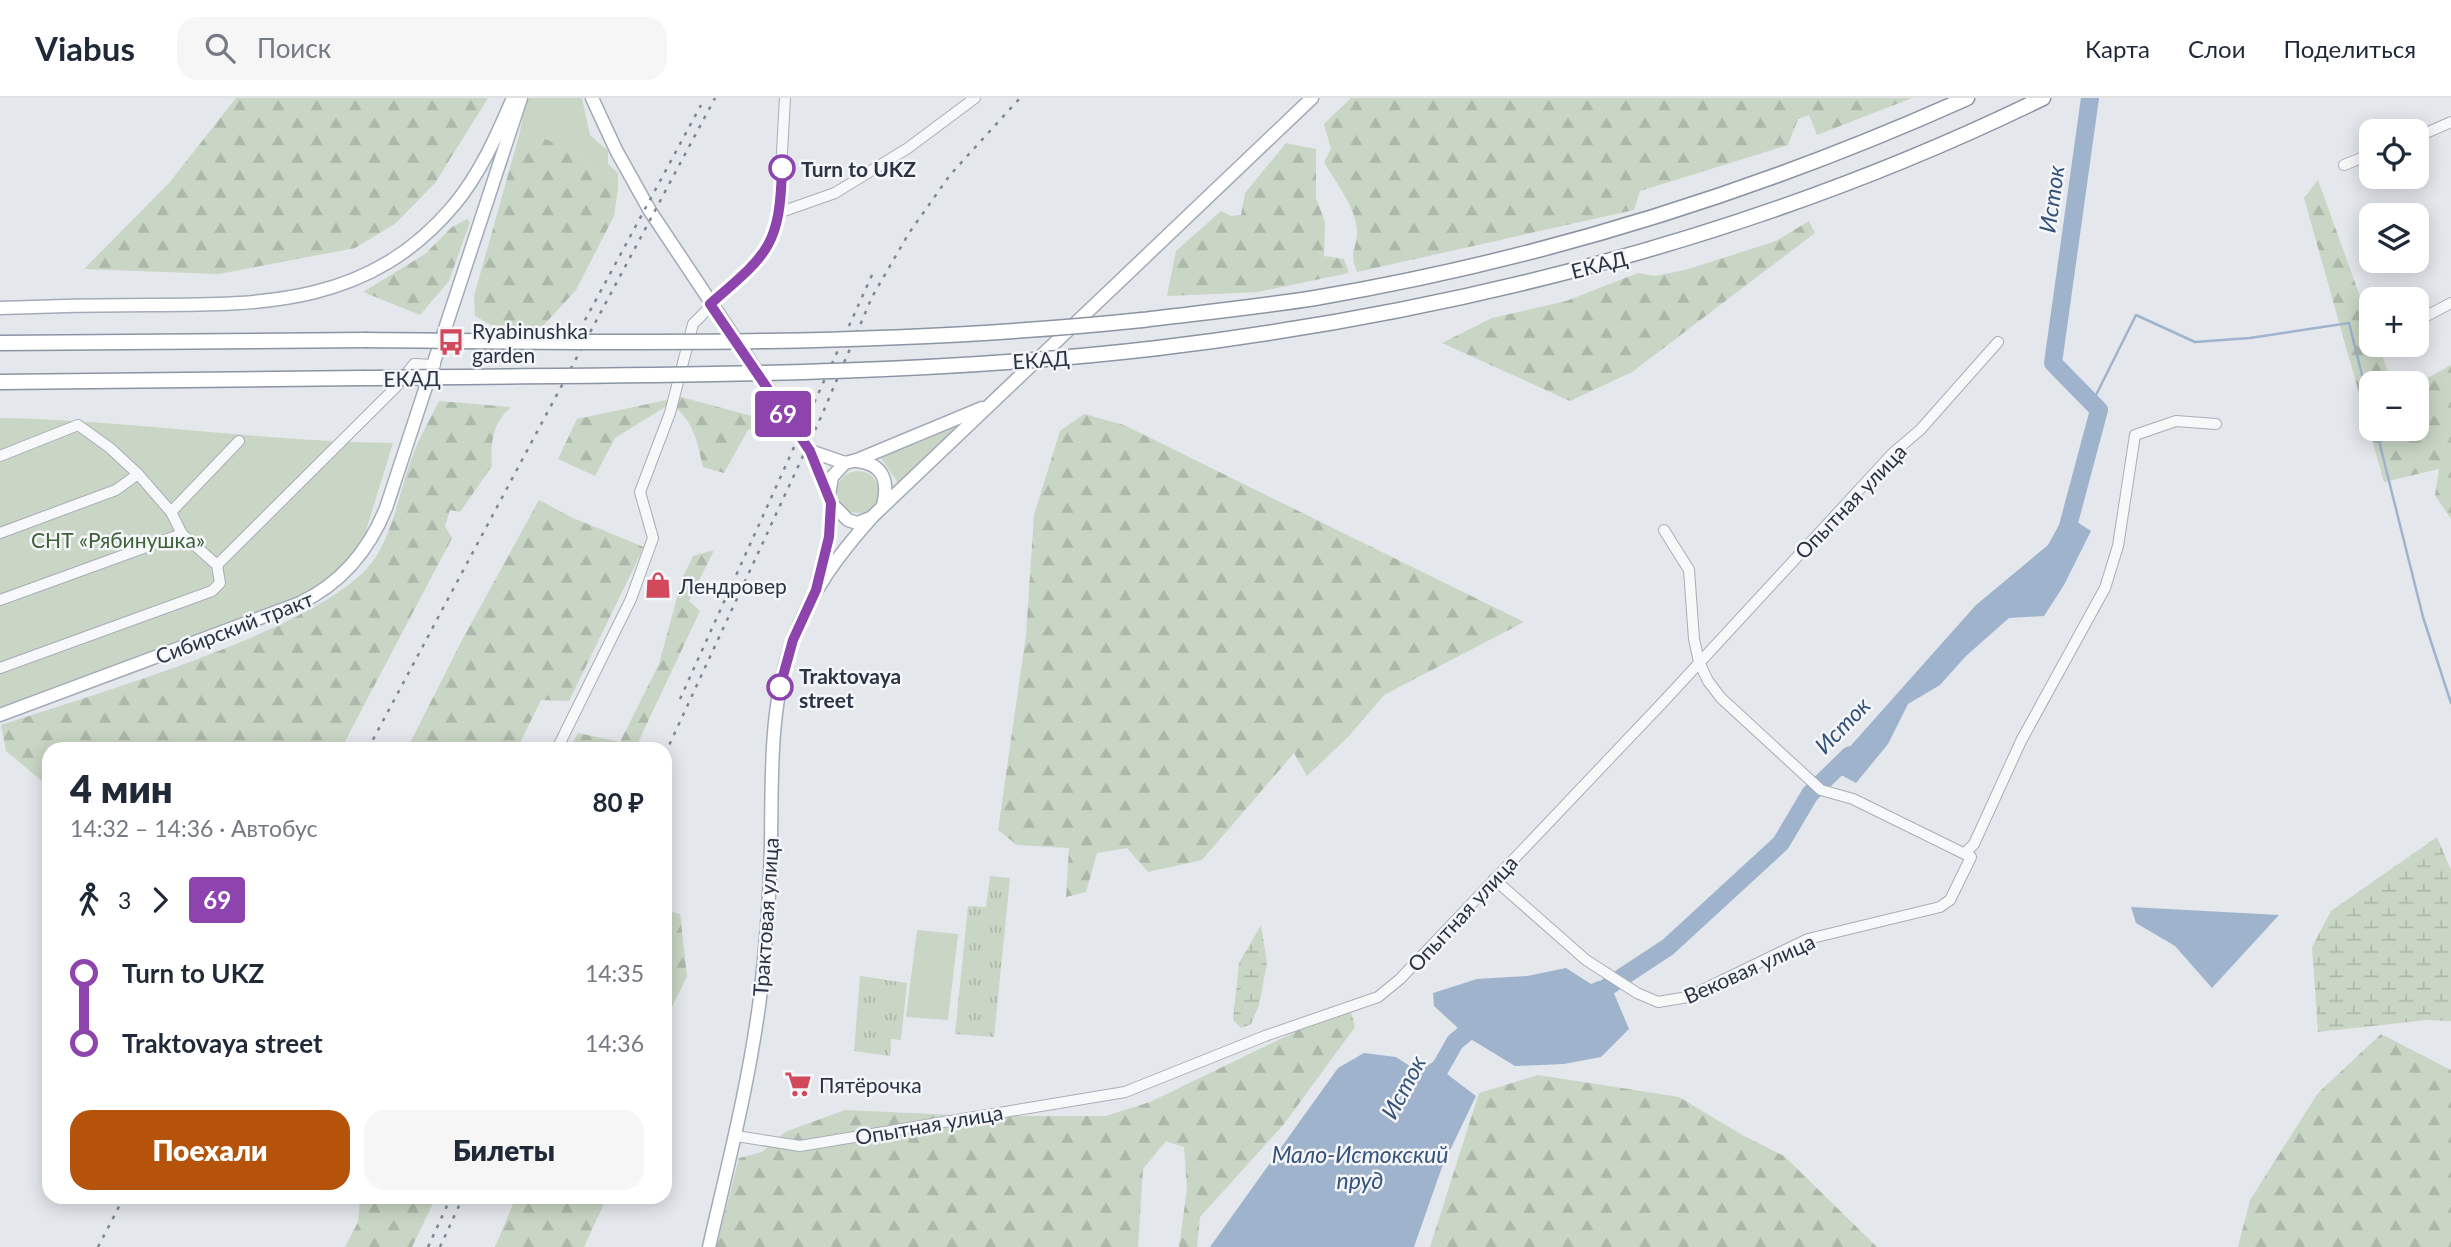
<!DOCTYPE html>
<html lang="ru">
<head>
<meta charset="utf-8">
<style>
  body { margin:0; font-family:Lato,sans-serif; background:#f6f6f7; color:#1f2937; height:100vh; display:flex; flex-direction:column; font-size:26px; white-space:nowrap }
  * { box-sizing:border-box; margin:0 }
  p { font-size:23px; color:#747a83 }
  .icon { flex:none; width:38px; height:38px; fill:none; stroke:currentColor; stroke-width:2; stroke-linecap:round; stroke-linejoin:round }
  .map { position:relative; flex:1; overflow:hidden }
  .details { position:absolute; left:42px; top:644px; width:630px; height:462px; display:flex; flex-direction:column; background:#fff; border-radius:21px; box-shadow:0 4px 18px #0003 }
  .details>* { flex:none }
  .badge { padding:0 14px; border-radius:5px; font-size:24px; line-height:46px }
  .controls { position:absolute; left:2359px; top:21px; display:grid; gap:14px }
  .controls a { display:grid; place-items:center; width:70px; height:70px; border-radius:14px; background:#fff; box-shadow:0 4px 18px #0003; font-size:35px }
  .map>.badge { position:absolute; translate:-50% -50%; box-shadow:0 0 0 4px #fff }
  .legs { display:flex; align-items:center; gap:10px; height:77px; padding:0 28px; font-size:23px }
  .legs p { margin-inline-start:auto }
  .head { display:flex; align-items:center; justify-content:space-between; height:119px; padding:0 28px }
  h1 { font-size:38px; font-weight:800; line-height:52px }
  .cta { display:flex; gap:14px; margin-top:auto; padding:14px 28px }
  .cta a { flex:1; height:80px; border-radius:21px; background:#b45309; color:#fff; font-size:28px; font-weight:800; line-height:80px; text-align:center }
  .cta a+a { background:#f6f6f7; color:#1f2937 }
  ul { padding:0 28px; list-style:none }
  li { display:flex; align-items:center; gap:24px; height:70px; font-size:26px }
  li i { display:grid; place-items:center; width:10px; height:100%; margin:0 9px; background:currentColor }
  li i::after { content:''; width:18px; height:18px; margin:-9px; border:5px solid; border-radius:50%; background:#fff }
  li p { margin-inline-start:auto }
  li:first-child i { background:linear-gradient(#0000 50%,currentColor 0) }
  li:last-child i { background:linear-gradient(currentColor 50%,#0000 0) }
  header { display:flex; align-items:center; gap:42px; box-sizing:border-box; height:98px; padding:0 35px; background:#fff; border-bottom:2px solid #e0e1e3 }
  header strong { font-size:33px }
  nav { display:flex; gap:38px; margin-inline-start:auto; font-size:24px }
  .search { width:490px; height:63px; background:#f6f6f7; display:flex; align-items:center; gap:18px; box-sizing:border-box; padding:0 24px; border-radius:21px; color:#747a83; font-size:26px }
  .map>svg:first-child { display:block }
</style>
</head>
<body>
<header>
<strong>Viabus</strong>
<div class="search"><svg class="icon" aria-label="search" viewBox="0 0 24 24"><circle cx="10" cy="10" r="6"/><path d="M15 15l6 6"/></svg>Поиск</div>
<nav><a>Карта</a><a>Слои</a><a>Поделиться</a></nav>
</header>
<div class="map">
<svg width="2451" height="1149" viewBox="0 0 2451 1149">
  <defs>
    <pattern id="forest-firs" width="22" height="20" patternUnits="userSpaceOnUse" patternTransform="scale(1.75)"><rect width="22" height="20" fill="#c9d6c5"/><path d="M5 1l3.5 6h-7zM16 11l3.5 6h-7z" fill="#adb8ab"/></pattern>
    <pattern id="wetland-marsh" width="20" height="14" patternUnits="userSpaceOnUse" patternTransform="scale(1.75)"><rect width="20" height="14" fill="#c9d6c5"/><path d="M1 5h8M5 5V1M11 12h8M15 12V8" fill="none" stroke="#adb8ab"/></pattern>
    <pattern id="park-tufts" width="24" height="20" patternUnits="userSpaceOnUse" patternTransform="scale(1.75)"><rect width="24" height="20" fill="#c9d6c5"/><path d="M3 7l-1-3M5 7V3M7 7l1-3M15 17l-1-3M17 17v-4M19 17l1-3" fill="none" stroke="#adb8ab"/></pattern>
  </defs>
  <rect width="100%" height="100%" fill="#e4e7ec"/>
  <path fill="#c9d6c5" d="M526 0H582L590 37 608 53V66L618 75V90L576 55 520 34Z
    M0 320C132 322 262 344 393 345L361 449 332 479 305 498 0 610Z
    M959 328 898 385 881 360Z
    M837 394a21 21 0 1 1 42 0a21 21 0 1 1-42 0Z
    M917 832 958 836 948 922 906 919Z"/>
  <path fill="url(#forest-firs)" d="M236 0H488L435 85 396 125 355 150 219 176 84 171 169 85Z
    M1351 0H1912L1817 37 1809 17 1798 21 1788 47 1640 93 1634 112 1357 174C1349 152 1355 157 1357 137 1359 113 1335 84 1324 64L1331 51 1324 26Z
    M520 34 539 38 576 55 618 90 614 118 576 192 541 230 491 227 475 218 474 198Z
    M1286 45 1316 51V100L1325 124 1324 158 1344 161 1349 175 1258 194 1167 198 1176 153 1221 113 1231 118 1241 117 1245 95Z
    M2318 82 2371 229V247H2378L2392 285H2371V331H2417V286L2451 267V421L2435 397 2439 371 2384 384 2304 100Z
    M467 121 470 124 449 183 420 217 363 194 425 156 452 129Z
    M1809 123 1815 135 1632 274 1570 303 1442 245 1492 220 1566 203 1638 175 1655 178 1685 172 1776 143Z
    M681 299 778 325 748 332 724 375 703 369C697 343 694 322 670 306L615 340 595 378 558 361 577 321Z
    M439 303 511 309C493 324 490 345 492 368L460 414 450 412 445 428 452 440 341 651H49V689L6 653 1 627C84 599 332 529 375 460 393 433 399 396 410 365 417 344 429 323 439 303Z
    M1084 316 1124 327 1524 524 1384 597 1349 638 1307 678 1294 655 1202 762 1148 774 1127 750 1097 755 1086 794 1066 799 1069 750 1017 747 998 732 1026 537 1034 417 1060 333Z
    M539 402 573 420 644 449 569 603 541 602 517 651H407L461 544Z
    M714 452 689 503 700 513 635 651H569L578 635 620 644 659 566 682 481 693 458Z
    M665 812 680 816 687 878 665 924Z
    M1351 914 1355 929 1284 1026 1200 1119 1197 1149H1179L1187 1091 1184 1049 1166 1043 1143 1071 1138 1149H716L739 1060 762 1054 785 1034 845 1012 975 1018H1106L1150 1004 1309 927Z
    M2381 936 2451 972V1149H2238L2250 1102 2318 995Z
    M1538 977 1679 999 1744 1038 1784 1058 1877 1149H1430L1479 995Z
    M360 1099H436L412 1149H345L358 1124Z
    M516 1099H607L584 1149H495Z"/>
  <path fill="url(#wetland-marsh)" d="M2437 739 2451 772V923L2427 922 2318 934 2312 849 2331 813Z
    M1261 827 1267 865 1259 907 1251 926 1241 930 1233 922 1239 865Z"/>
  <path fill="url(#park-tufts)" d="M990 778 1010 780 994 939 955 936 968 808 986 809Z
    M860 878 907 885 901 942 891 941 890 958 854 953Z"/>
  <path fill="#9fb4cc" d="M2065 416 2091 433 2064 487 2044 518 2009 520 1966 558 1940 587 1908 606 1888 646 1856 685 1830 671 1976 507 2048 447Z
    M2131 809 2279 817 2212 890 2175 848 2136 825Z
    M1566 870 1591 886 1598 883 1610 886 1629 931 1601 959 1564 966 1515 968 1469 940 1455 944 1452 941 1458 930 1434 908 1433 895 1477 881 1527 878Z
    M1364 955 1396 959 1419 974 1441 958 1449 966 1447 976 1476 998 1442 1069 1414 1149H1210L1338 970Z"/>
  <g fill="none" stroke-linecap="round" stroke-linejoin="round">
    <path stroke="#9fb4cc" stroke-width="2.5" d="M2092 305 2136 217 2195 244 2250 240 2349 225 2371 313
      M2376 331 2423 519 2451 605"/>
    <path stroke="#9fb4cc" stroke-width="18" d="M2064 443 2099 312 2053 265 2090 0
      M1592 899 1668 849 1781 745 1810 696 1850 657
      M1434 981 1455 944 1473 929"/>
    <defs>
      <path id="minor" d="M2417 39 2451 24
        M2344 67 2371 56
        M781 114 835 95 908 50 975 0
        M2417 223 2451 205
        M0 358 78 327 110 350 138 376 171 414 182 436 217 467 220 485 212 493 0 570
        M171 414 239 343
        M0 435 116 392 138 376
        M217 467 396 289 414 266 435 267
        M0 502 182 436
        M557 651 631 501 653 440 640 394 670 315 693 226 763 156 778 125 785 0
        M1965 755 1974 746 2021 643 2105 490 2118 448 2135 337 2176 323 2216 326
        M1494 781 1586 862 1637 895 1658 904 1688 899 1808 841 1940 809 1950 802 1971 759 1853 701 1821 692 1721 600 1708 583 1699 564 1694 541 1689 472 1664 432
        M736 1038 800 1048 1125 994 1265 938 1378 899 1400 881 1665 602 1893 355 1920 332 1998 244"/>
      <path id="major" d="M592 0 616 52 650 113 810 353 831 405 848 422 857 425 870 420
        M0 210C50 208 99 207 149 207 267 207 371 206 454 107 480 76 497 37 513 0
        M810 353 845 365 857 362 982 310
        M857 363C884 366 889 384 883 407
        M829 397 832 379 845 365
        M818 481 829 439 831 405
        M0 617 300 505C342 485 369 452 386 410L521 0
        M709 1149C728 1066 749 985 760 900 766 849 770 797 771 746 772 678 769 607 793 542 811 493 839 456 873 418L1312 0"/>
      <path id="highway" d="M1142 222C1199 215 1258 209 1315 200 1539 162 1760 93 1967 0
        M0 245 365 242
        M1158 250C1465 213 1765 136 2043 0
        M0 284 362 280"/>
    </defs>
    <use href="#minor" stroke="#a9aeb7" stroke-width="12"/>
    <use href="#major" stroke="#a3abb8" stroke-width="15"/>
    <use href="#highway" stroke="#8b94a3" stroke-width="17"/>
    <use href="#minor" stroke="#f7f8fa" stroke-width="10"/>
    <use href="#major" stroke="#fff" stroke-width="12"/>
    <use href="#highway" stroke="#fff" stroke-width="14"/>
    <path stroke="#7d8696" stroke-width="2.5" stroke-dasharray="3.5 7" stroke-linecap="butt" d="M570 250 701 7
      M680 601 872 177
      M368 651 715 0
      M665 656 821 319 872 199 909 135 950 77 1020 0
      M98 1149 124 1099
      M428 1149 451 1099
      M440 1149 463 1099"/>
    <defs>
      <path id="highway-bridge" d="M365 242C624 245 884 249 1142 222
        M362 280C627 276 894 281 1158 250"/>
    </defs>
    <use href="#highway-bridge" stroke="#8b94a3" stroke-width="17" stroke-linecap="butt"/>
    <use href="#highway-bridge" stroke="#fff" stroke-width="14"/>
  </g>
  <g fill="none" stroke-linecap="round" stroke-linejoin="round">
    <defs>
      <path id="line-1" d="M780 589 793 542 816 492 829 439 831 405 810 353 710 206C768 156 780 148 782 70"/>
    </defs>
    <use href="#line-1" stroke="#fff" stroke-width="16"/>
    <use href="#line-1" stroke="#8e44ad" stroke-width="10"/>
  </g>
  <defs>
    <symbol id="bus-bare" viewBox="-9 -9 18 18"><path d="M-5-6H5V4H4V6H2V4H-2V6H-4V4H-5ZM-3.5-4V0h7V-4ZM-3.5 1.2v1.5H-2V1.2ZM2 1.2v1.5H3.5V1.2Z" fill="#d1495b" stroke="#f4f6f9" stroke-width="2.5" paint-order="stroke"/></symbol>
    <symbol id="shop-bare" viewBox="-9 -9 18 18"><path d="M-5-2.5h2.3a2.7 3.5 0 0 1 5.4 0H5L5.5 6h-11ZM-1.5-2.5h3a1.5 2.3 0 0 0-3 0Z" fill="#d1495b" stroke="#f4f6f9" stroke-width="2.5" paint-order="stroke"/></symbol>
    <symbol id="supermarket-bare" viewBox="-9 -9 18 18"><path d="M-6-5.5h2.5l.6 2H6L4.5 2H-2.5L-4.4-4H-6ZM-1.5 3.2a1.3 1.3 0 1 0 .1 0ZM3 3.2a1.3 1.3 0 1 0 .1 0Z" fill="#d1495b" stroke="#f4f6f9" stroke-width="2.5" paint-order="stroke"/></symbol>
  </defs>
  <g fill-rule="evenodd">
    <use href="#bus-bare" x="432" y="225" width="38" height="38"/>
    <use href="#shop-bare" x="639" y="468" width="38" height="38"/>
    <use href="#supermarket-bare" x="779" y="967" width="38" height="38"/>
  </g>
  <g fill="#fff" stroke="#8e44ad" stroke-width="3.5">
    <circle cx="782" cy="70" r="12"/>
    <circle cx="780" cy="589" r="12"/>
  </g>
  <g text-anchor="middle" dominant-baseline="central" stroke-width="5" stroke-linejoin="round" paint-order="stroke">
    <g font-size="21" font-weight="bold" fill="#2b3445" stroke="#f4f6f9" text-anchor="start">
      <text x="801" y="70">Turn to UKZ</text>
      <text x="799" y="577">Traktovaya<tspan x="799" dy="24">street</tspan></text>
    </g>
    <g font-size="21" fill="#2b3445" stroke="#f4f6f9">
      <text transform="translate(1599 166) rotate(-14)">ЕКАД</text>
      <text transform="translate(1041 261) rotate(-4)">ЕКАД</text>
      <text transform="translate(412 280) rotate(-1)">ЕКАД</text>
      <text transform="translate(1850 403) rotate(-46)">Опытная улица</text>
      <text transform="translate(234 529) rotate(-21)">Сибирский тракт</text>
      <text transform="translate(1462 815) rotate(-47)">Опытная улица</text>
      <text transform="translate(765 819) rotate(-86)">Трактовая улица</text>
      <text transform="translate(1749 870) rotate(-24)">Вековая улица</text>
      <text transform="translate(929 1026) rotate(-10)">Опытная улица</text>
    </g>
    <g font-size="21" fill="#2b3445" stroke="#f4f6f9" text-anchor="start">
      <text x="472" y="232">Ryabinushka<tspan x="472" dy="24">garden</tspan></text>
      <text x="679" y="487">Лендровер</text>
      <text x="819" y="986">Пятёрочка</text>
    </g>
    <g font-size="21" fill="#3f6138" stroke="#f4f6f9">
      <text x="118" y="441">СНТ «Рябинушка»</text>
    </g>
    <g font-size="23" font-style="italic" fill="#34527a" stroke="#f4f6f9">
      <text transform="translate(2051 101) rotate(-82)">Исток</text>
      <text transform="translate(1842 627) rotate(-46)">Исток</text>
      <text transform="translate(1403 989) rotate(-62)">Исток</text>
      <text x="1360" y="1056">Мало-Истокский<tspan x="1360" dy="26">пруд</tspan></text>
    </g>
  </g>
</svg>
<div class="controls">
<a><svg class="icon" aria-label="locate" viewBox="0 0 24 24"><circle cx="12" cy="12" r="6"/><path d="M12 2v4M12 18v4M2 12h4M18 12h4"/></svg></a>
<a><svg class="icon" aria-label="layers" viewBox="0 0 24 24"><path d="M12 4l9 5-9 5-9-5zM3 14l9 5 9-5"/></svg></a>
<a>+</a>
<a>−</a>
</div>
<b class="badge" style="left:783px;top:316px;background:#8e44ad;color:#fff">69</b>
<section class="details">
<div class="head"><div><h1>4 мин</h1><p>14:32 – 14:36 · Автобус</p></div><b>80 ₽</b></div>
<div class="legs"><svg class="icon" aria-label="walk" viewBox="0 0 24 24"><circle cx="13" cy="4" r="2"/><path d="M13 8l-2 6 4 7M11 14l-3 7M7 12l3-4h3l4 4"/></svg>3<svg class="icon" aria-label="forward" viewBox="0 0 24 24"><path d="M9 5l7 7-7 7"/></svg><b class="badge" style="background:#8e44ad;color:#fff">69</b></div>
<ul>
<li><i style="color:#8e44ad"></i><b>Turn to UKZ</b><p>14:35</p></li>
<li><i style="color:#8e44ad"></i><b>Traktovaya street</b><p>14:36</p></li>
</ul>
<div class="cta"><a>Поехали</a><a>Билеты</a></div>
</section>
</div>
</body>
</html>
